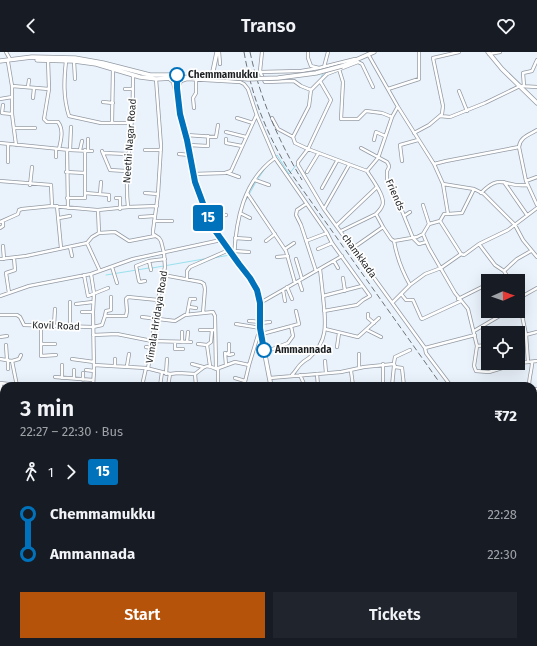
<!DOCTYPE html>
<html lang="en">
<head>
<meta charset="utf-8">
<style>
  body { margin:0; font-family:"Fira Sans",sans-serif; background:#20242c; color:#f1f3f6; height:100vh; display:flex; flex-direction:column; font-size:15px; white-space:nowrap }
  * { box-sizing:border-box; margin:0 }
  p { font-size:13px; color:#9ea1a6 }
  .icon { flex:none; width:22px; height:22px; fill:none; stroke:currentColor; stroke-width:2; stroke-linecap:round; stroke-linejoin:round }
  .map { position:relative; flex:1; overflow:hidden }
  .sheet { position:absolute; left:0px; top:330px; width:537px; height:264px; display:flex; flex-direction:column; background:#171b24; border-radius:12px 12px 0 0; box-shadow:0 4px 16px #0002 }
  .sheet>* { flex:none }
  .badge { padding:0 8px; border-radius:3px; font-size:14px; line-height:26px }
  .needle { width:26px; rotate:88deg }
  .fabs { position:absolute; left:481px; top:222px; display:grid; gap:8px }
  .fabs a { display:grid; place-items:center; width:44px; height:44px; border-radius:0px; background:#171b24; box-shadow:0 4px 16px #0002; font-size:20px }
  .map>.badge { position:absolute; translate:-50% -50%; box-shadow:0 0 0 2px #fff }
  .legs { display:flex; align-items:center; gap:6px; height:44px; padding:0 20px; font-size:13px }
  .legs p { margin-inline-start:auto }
  .head { display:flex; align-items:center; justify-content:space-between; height:68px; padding:0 20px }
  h1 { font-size:22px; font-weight:600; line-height:30px }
  .action { display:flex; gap:8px; margin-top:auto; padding:8px 20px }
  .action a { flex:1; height:46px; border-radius:0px; background:#b45309; color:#fff; font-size:16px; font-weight:600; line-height:46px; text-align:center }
  .action a+a { background:#20242c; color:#f1f3f6 }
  ul { padding:0 20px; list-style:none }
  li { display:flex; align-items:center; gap:14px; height:40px; font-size:15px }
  li i { display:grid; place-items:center; width:6px; height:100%; margin:0 5px; background:currentColor }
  li i::after { content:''; width:10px; height:10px; margin:-5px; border:3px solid; border-radius:50%; background:#171b24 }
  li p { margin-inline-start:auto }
  li:first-child i { background:linear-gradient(#0000 50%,currentColor 0) }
  li:last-child i { background:linear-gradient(currentColor 50%,#0000 0) }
  header { display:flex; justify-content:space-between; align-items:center; height:52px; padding:0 20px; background:#171b24; font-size:18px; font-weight:600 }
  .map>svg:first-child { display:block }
</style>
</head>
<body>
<header><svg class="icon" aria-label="back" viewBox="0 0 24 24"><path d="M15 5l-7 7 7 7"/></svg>Transo<svg class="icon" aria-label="heart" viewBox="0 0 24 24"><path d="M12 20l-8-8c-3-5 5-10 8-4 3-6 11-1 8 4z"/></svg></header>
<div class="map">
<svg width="537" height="594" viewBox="0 0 537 594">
  <rect width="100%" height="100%" fill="#eaf2fb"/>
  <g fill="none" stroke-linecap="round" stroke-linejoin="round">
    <path stroke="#99e1ee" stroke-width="1" d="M321 27 323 20
      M275 105 277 103 289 122 297 112
      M258 127 266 115
      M246 148 256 130
      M213 206 230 203
      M152 216 204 207
      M106 223 149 216"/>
    <defs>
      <path id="minor" d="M6 0 10 7
        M219 0 220 12
        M308 0V6L311 14 319 16 355 7
        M368 2 398 55 434 112 443 132 448 162H444L440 169 429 172 423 182 429 196 455 241 468 257 477 294 488 293
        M489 2 500 0
        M48 8 49 37 44 67 47 70H58C64 78 61 88 59 97
        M66 9C64 28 63 45 69 64L101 71H131
        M74 9 75 27
        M8 10 12 34V62L16 93
        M324 15 328 0
        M339 17 343 30 341 67H358L366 59 382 61 392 65
        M260 19 262 0
        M168 26 173 30 177 46
        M320 29 331 48 308 97 367 119 378 106 392 65 397 56
        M12 34 49 37
        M524 34 523 21 532 19 537 8
        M28 35 29 28
        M178 35 181 29 187 27 240 30 244 32 248 37 257 64 275 106 327 181 332 191 370 244 363 248 357 253 324 259
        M373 35 362 12 358 10 327 22 311 38 309 54 293 85 295 91 308 97 298 110V113L324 157 425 296
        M125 37H133
        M388 37 419 27V0
        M311 38 301 34 294 29 265 30 260 20 301 19 319 16
        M459 39 467 59
        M33 46 34 36
        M0 47 12 45
        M103 50 113 51
        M3 53 2 61 12 62
        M194 56 193 46 196 41V27
        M440 64 450 65 485 51 520 34 537 35
        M237 66 253 71
        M272 66 278 77 293 85
        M112 71 113 17
        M14 76H35
        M537 78C529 83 520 85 519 95L526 129 537 153
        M226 80 246 85
        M414 81 429 73 442 62 443 54 433 6 459 0
        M186 83 216 85 218 73
        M226 87V91L242 94
        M374 88 376 80 385 84
        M0 91 70 98 92 99
        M188 93 208 94V84
        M361 96 387 110C390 114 389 116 387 119V128L396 144 404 164
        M67 98 68 156
        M70 98 71 75
        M80 98 82 89
        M85 98V141
        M88 98V87
        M145 98H161
        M102 99 110 118 126 119
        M104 101 128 102
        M179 102 190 103
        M56 105V97
        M402 109 400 93 418 88
        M8 110V92
        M434 112 446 109 519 95
        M66 120 85 121
        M307 120 318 102
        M228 121 239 125
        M193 122 225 121 231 119 256 64
        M255 128 269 133
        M0 129 51 133 52 154
        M526 129 537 125
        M504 130 527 163
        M443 132 474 137 484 142 515 173 523 188 537 205
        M30 133 32 115
        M322 136 337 109
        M145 141 158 142
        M247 141 286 199 295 231
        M481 141C501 120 505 136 527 133
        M100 142 101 130
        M67 146H85V141L109 143V148
        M116 146H120V157
        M306 152 297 158 296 163 301 173 316 219
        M423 153 429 172
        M57 154 61 196
        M128 155C125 128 129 103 131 77 133 59 133 41 133 23
        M324 157 349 113
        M410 160 404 164 413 186 419 192 426 190
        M240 161 250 166
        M448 162 462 161 474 137
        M140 165 155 164
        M59 166 70 164
        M209 166 226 163
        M154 169H172
        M440 169 461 202
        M0 170 18 162 19 158 22 157 52 154 97 158
        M337 173 377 135
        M383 175 391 187 394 189 417 185 423 182
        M0 176 3 174V170
        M341 179 376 162
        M99 181 115 180 129 189 155 184
        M235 186 250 187
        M266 189 275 182
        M306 189 327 181
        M394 189C397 206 402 219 410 233
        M87 191 100 219
        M479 192 495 213 504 219
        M3 194 4 207
        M70 195 72 204
        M353 196 383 175 376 162C378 160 381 157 382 154 387 146 371 126 367 119
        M285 197 294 191
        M318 197 332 191
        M234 199 249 200
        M234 205C236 168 243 129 275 106
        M277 205 288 204
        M0 207 26 204 87 191 92 185 99 181 98 158 128 155 157 154
        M296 207 302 227
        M149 209 151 218
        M334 209 338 216
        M112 215 117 231
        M320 217 323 244 362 234
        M91 222 94 241 93 260 94 319 93 334
        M84 223 88 244 108 236
        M163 223 201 230 204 232 205 237 203 261
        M343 226 345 239
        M187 227V219L190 215 229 198
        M145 229 140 230 139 229 136 214 149 209 165 207
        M299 229 302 238
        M510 229 504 219 517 207 531 199
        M287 235 292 247
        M283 238 285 249
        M9 241 6 221 15 218 14 206
        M518 241 522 248 521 252 518 254
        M402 243 406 248H413L421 266 422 267 461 249
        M0 244 29 234 91 222 133 207 221 188
        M521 245 537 236
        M458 247 488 232
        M70 250V275
        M393 250 410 233 425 222 441 216 461 202 464 203 479 192 508 178 537 156
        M260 251 342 204
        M76 252 93 250
        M520 253 526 283 528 310
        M189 255 196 256
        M82 260H93
        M368 262V266L374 271
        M0 263H17L20 265 24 273 93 275 102 273 105 264H126L127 259 126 247 128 245 158 248
        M187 263 190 247H195
        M105 264 106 259 111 258V245
        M142 265 175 269 185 263 213 260 215 264 216 317
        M249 269 261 270
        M261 271 270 270
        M236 272 261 276
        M41 273V304L56 303
        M54 274 55 257
        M325 277 358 285 379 266
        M200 278H212
        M367 278 381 285
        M474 279 508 259
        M93 283 117 282 152 289 191 290
        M0 285 7 284
        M518 285 537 280
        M175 290V297H183
        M182 290V280
        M187 290 188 280
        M42 292H55
        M198 292 207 293
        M6 293 7 308
        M477 294 474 314 476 319 489 320 519 311 537 309
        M146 295 152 296
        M337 295 339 281
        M265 300 288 291 293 284 291 274
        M227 302 229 300V292
        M359 302V316
        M0 307 12 309 17 334
        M72 307 94 310
        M115 307V314
        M12 309 19 307 21 303
        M325 309 326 321
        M394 311 395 305 410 298
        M192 312 203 315
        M383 312V334
        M94 313 146 316 170 322 178 321 195 322C204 316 204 311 216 317L235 310 249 313 258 283 299 272 296 259
        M226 313 225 301 229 303 233 302
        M127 314 129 302
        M210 314 207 293 211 290 212 278H215
        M8 317V308
        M148 317 158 248 165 215 164 201 161 189 159 186 153 182V179L158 142 161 94 156 27
        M86 318 94 319
        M351 319 353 334
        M166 322 167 307
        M195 322 196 334
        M317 322 318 334
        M292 323C296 319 298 314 302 311 305 308 308 307 310 305 330 287 325 268 323 244
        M300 323 305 334
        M55 325 93 328
        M62 326V313
        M74 326V318
        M235 326 245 329
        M270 326 341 320 364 315 394 312 395 315 402 316 404 334
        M83 328V321
        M0 331 17 333
        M142 334 146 316
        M160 334 162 320
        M168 334 170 322
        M218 334V316
        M225 334H228
        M244 334 249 313
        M392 334 394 314
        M451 334 426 301 425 296 475 283
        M529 334C529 325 532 318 532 310
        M533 337H537
        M0 342 1 332
        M0 360 4 359
        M533 366H537
        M533 394H537
        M0 409 4 410
        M1 422 0 426 4 427
        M533 435 537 434
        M0 457H4
        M0 478 4 479
        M533 490 537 491
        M0 505 4 506
        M533 512 537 511
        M0 515 4 516
        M3 531H4
        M0 553 4 554
        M533 571 535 574 533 580 537 593
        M46 590 47 594
        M189 590 190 594
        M307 590 308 594
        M391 590 393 594
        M402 590 404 594
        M444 590 446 594
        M515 590 517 594
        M213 591 221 590
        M118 593V590
        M262 593 263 594
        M5 594 7 590
        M80 594 81 590
        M99 594V590
        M154 594 155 590
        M231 594V590
        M276 594 280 590
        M337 594 363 590
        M413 594 414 590"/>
      <path id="major" d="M488 0 502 17 537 51
        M37 8 74 9 96 12 140 25 156 27 191 25
        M0 9 32 5 75 6 103 11 150 23H177V36L180 62 187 88 195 130 211 173 239 213 250 226 257 238 260 251 261 282 271 334
        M342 14 374 0
        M212 24 217 0
        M373 590 374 594"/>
    </defs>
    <use href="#minor" stroke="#949ba4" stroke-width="4"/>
    <use href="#major" stroke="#949ba4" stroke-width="5"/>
    <use href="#minor" stroke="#fff" stroke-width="2.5"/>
    <use href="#major" stroke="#fff" stroke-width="3.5"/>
    <path stroke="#6e7378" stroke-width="1" stroke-dasharray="6 3" stroke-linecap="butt" d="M244 0C252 45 265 78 288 117L442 334
      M250 0C260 46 278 88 302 128
      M533 463 537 469"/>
    <defs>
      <path id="major-bridge" d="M191 25 212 24 248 27 278 26 316 21 342 14"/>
    </defs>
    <use href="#major-bridge" stroke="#949ba4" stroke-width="5" stroke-linecap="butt"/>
    <use href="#major-bridge" stroke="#fff" stroke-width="3.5"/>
  </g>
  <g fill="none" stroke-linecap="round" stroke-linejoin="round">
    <defs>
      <path id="line-1" d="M177 23V36L180 62 187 88 195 130 211 173 239 212 250 226 257 238 260 251V276L264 298"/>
    </defs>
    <use href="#line-1" stroke="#fff" stroke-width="9"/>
    <use href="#line-1" stroke="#0072bc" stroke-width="6"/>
  </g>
  <g fill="#fff" stroke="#0072bc" stroke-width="2">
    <circle cx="177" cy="23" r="7"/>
    <circle cx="264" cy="298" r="7"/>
  </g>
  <g text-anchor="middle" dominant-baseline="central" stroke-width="3.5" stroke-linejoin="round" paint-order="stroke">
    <g font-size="10" font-weight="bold" fill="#1d2023" stroke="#fff" text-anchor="start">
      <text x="188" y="23">Chemmamukku</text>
      <text x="275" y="298">Ammannada</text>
    </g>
    <g font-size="10" fill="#1d2023" stroke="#fff">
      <text transform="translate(130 89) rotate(-86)">Neethi Nagar Road</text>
      <text transform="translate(395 143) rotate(66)">Friends</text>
      <text transform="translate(359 204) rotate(54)">chamkkada</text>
      <text transform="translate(157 265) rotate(-81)">Vimala Hridaya Road</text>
      <text transform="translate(56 274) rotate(2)">Kovil Road</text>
    </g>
  </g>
</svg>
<div class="fabs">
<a><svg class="needle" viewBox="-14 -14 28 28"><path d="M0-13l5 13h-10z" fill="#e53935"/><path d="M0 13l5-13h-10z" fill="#9ea1a6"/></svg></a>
<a><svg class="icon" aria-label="locate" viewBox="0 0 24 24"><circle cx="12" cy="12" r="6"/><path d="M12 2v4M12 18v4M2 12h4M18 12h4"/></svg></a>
</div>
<b class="badge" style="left:208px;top:166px;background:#0072bc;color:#fff">15</b>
<section class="sheet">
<div class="head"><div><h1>3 min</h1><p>22:27 – 22:30 · Bus</p></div><b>₹72</b></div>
<div class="legs"><svg class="icon" aria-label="walk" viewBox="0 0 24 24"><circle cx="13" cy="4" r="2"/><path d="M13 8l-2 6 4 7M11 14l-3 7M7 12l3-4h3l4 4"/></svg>1<svg class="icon" aria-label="forward" viewBox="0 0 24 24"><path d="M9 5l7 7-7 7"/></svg><b class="badge" style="background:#0072bc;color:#fff">15</b></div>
<ul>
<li><i style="color:#0072bc"></i><b>Chemmamukku</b><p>22:28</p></li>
<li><i style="color:#0072bc"></i><b>Ammannada</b><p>22:30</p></li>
</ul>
<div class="action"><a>Start</a><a>Tickets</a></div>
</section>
</div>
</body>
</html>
